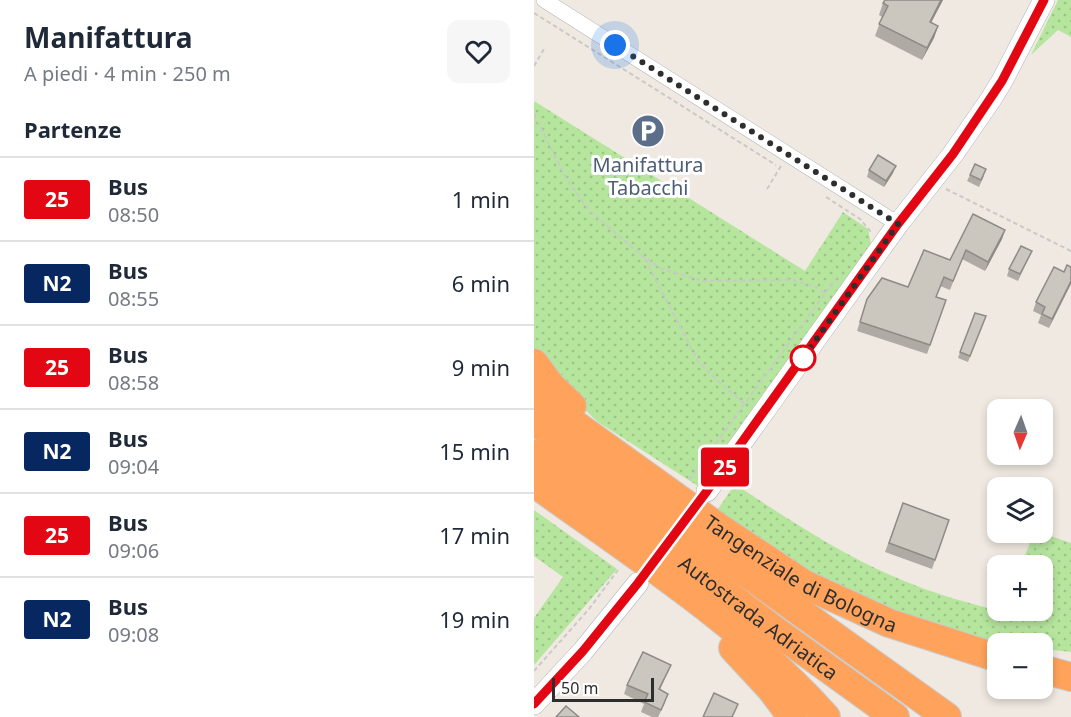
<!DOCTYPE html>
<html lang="it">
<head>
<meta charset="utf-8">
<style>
  body { margin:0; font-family:"Noto Sans",sans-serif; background:#f6f6f7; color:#1f2937; height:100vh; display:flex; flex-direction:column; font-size:22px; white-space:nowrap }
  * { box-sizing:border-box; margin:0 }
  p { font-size:20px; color:#747a83 }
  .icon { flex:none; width:33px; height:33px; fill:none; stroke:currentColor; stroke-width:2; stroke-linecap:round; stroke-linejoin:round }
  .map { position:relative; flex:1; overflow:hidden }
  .sheet { display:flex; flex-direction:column; background:#fff; width:534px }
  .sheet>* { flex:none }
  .badge { padding:0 12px; border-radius:4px; font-size:21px; line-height:39px }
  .needle { width:39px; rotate:182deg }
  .buttons { position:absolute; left:453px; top:399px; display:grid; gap:12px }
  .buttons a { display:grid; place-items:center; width:66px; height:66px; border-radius:12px; background:#fff; box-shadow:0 3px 9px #0003; font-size:30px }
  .scale { position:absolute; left:18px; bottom:15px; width:102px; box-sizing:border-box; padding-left:6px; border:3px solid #2e2e2e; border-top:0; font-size:16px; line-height:21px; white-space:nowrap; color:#2e2e2e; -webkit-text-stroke:4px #fff; paint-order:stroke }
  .you { position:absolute; width:30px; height:30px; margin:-15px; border:4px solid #fff; border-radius:50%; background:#1a73e8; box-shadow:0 0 0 9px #1a73e833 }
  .map>.badge { position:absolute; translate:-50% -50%; box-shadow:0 0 0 3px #fff }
  h2 { padding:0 24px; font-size:22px; line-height:54px }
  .round { display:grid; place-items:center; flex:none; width:63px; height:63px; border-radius:12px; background:#f6f6f7 }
  .head { display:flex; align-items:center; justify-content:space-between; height:102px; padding:0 24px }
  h1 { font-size:28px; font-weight:700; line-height:45px }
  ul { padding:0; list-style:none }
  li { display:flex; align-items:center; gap:18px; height:84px; padding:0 24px; border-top:2px solid #e0e1e3 }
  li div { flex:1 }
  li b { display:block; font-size:22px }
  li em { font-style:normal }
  li .badge { min-width:66px; font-weight:700; text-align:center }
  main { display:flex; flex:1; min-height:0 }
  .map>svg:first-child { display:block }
</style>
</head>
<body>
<main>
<section class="sheet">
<div class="head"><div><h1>Manifattura</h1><p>A piedi · 4 min · 250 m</p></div><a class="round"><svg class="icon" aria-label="heart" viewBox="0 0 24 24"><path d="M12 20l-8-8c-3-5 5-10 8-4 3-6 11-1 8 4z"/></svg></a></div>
<h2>Partenze</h2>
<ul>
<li><span class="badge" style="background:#e30613;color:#fff">25</span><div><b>Bus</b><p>08:50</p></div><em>1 min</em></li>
<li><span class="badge" style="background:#062760;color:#fff">N2</span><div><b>Bus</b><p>08:55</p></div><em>6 min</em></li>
<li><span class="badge" style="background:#e30613;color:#fff">25</span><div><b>Bus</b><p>08:58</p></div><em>9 min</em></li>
<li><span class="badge" style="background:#062760;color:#fff">N2</span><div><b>Bus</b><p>09:04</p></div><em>15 min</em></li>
<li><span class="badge" style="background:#e30613;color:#fff">25</span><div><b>Bus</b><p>09:06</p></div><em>17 min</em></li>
<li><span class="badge" style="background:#062760;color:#fff">N2</span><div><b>Bus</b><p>09:08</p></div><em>19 min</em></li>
</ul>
</section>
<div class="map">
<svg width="537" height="717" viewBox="0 0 537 717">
  <defs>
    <pattern id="grass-dots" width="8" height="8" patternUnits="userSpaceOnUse" patternTransform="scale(1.5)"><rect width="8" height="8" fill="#b6e59e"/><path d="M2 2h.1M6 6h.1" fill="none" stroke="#9dc588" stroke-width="1.8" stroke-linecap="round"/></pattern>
  </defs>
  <rect width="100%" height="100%" fill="#efe9e1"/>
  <path fill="url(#grass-dots)" d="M524 0H537V37L524 30 497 55Z
    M0 101 271 271 309 212 334 229 338 249 164 486 64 422 31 391 0 350Z
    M201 484C261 524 320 563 388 588 414 598 441 604 467 612L468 610H508V566L487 565 500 533H508L537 543V652L509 649 508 644C497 643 484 645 472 643 392 631 307 592 239 549 220 537 202 522 184 509Z
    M0 510 83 569 0 665V618L29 577 0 556Z"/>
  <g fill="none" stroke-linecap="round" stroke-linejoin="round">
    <defs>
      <path id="street" d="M10 0 364 224"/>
      <path id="secondary" d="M173 491 364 224 419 154 457 99 468 81 510 0
        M0 704 49 651 104 583"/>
      <g id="highway">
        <path d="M0 363 17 386 38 406"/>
        <path id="s1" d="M0 395 184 527 270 584 355 623 464 658"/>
        <path d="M0 421 413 717"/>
        <path id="s2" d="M0 454 163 571 235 626 361 717"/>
        <path d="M0 483C101 556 209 624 292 717"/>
        <path d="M199 648 237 689 258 717"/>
        <path d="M508 669 537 677"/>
      </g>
    </defs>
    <use href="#street" stroke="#b4b7c1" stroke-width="16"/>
    <use href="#secondary" stroke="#b4b7c1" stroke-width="22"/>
    <use href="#highway" stroke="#c9c9c9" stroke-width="30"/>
    <path stroke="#c9c9c9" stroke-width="2" stroke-dasharray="4.5 3" stroke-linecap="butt" d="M0 13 242 165
      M0 66 10 49
      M0 114 33 180 55 210 107 255 126 268 169 281 258 280 280 286 292 293
      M233 189 247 166
      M412 189 537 251
      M292 197 326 219 337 232
      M111 259 164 361 188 385 212 405
      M155 480 303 277
      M0 671 55 609 84 570"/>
    <use href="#street" stroke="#fff" stroke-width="15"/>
    <use href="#secondary" stroke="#fff" stroke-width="21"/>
    <use href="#highway" stroke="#ffa35c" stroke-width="28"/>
  </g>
  <path fill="#afaba4" d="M409 0 397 23 404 26 400 38 388 60 341 36 348 17 345 15 349 3Z
    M335 170 359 173 350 187 333 177Z
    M436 175 450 176 445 187 433 181Z
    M439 214 471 230 468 239 451 271 428 259 416 290 406 286 402 297 412 300 393 354 323 331 333 299 374 287 416 260Z
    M498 251 484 281 473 276 475 269Z
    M537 267 515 328 504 323 507 315 499 311 502 302 530 272Z
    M452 316 434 362 424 358 426 352Z
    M369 503 415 520 398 569 351 552Z
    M137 665 126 690 131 703 124 717H118L107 712 110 704 90 694 93 685Z"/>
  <path fill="#8e8b86" d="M407 0H409L391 34 396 22Z
    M404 26 400 38 388 60 393 48Z
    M362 166 359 173 350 187 352 181Z
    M471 230 468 239 451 271 454 262Z
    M537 281V284L515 328 518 319Z"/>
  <path fill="#cbc7bf" stroke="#8e8b86" stroke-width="1.5" d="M351 0H407L396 22 404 26 393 48 345 24 354 6 349 3Z
    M344 155 362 166 352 181 335 170Z
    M441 164 452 169 447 180 436 175Z
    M439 214 471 230 454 262 432 250 419 281 410 277 402 297 412 300 396 345 326 322 333 299 348 278 374 287 390 250 416 260Z
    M487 246 498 251 486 274 475 269Z
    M533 265 537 267V281L518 319 508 314 511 307 502 302 520 267 530 272Z
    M441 313 452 316 436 356 426 352Z
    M369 503 415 520 401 560 355 543Z
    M109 652 137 665 125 689 134 694 127 710 110 702 114 694 93 685Z
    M180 693 204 704 198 717H169Z
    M32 706 45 717H22Z"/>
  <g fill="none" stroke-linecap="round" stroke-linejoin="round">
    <defs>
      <path id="line" d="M0 704 49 651 104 583 173 491 364 224 419 154 468 81 510 0"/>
    </defs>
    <use href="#line" stroke="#fff" stroke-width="14"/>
    <use href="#line" stroke="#e30613" stroke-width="9"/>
    <path stroke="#2e2e2e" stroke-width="6" stroke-dasharray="0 10.8" d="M81 45 364 224 269 358"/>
  </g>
  <defs>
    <symbol id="parking-disc" viewBox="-11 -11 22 22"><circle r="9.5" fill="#5c6f8a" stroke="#fff"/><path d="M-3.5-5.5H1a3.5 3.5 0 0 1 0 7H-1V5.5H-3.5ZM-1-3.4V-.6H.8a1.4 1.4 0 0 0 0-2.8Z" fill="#fff"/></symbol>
  </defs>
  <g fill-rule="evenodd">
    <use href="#parking-disc" x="95" y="112" width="38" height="38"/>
  </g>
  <circle fill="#fff" stroke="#e30613" stroke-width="3" cx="269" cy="358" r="12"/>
  <g text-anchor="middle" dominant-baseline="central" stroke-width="6" stroke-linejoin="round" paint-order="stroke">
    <g font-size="20" fill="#4e5e75" stroke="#fff">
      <text x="114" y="164">Manifattura<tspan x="114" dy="23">Tabacchi</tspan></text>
    </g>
    <g font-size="20" fill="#2e2e2e" stroke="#fff">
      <text stroke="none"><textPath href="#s1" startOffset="322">Tangenziale di Bologna</textPath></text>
      <text stroke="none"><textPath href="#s2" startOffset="278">Autostrada Adriatica</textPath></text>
    </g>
  </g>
</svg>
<div class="buttons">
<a><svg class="needle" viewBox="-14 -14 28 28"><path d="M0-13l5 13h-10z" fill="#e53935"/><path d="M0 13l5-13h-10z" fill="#747a83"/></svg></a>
<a><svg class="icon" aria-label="layers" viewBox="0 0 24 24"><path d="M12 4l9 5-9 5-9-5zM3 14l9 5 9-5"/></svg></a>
<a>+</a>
<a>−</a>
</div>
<div class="scale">50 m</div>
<div class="you" style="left:81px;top:45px"></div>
<b class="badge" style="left:191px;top:467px;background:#e30613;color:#fff">25</b>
</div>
</main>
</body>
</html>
